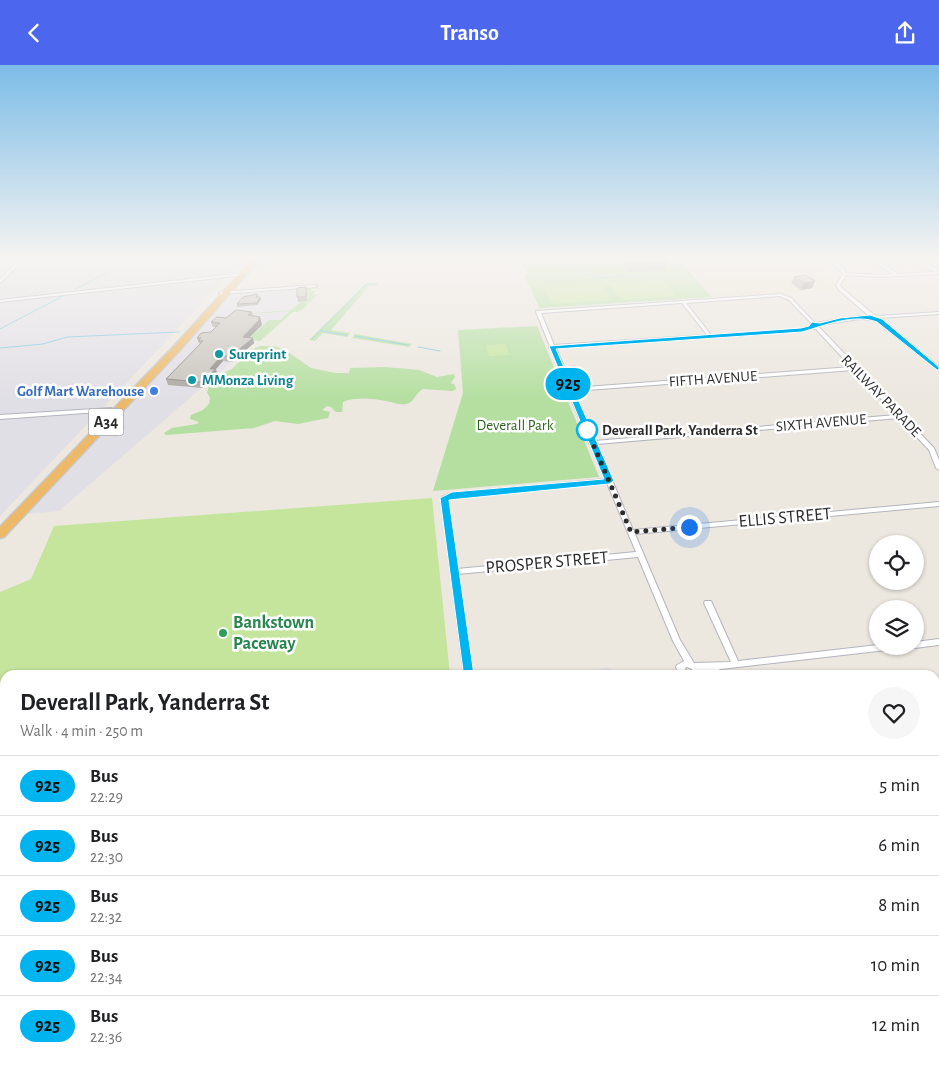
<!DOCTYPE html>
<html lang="en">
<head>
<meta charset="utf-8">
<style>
  body { margin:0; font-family:"Alegreya Sans",sans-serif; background:#f6f6f6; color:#202124; height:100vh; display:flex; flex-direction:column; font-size:19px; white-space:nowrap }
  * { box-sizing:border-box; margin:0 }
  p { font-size:16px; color:#757577 }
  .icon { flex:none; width:28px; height:28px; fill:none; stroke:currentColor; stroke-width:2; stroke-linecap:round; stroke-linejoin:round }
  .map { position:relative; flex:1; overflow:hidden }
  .drawer { position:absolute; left:0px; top:605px; width:940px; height:396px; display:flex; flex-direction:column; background:#fff; border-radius:15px 15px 0 0; box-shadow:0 1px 4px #0004 }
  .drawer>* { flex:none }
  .badge { padding:0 10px; border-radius:16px; font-size:18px; line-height:32px }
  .tools { position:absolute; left:869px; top:470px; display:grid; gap:10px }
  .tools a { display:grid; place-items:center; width:55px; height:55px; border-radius:50%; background:#fff; box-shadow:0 1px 4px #0004; font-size:25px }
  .you { position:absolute; width:25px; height:25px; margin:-12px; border:4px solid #fff; border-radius:50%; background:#1a73e8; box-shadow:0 0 0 8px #1a73e833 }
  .map>.badge { position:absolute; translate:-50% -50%; box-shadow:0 0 0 2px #fff }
  .round { display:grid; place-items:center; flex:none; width:52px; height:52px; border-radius:26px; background:#f6f6f6 }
  .summary { display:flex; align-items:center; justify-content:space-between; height:85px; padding:0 20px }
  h1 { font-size:24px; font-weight:700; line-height:38px }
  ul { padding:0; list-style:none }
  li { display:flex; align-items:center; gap:15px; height:60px; padding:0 20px; border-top:1px solid #e0e0e0 }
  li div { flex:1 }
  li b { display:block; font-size:19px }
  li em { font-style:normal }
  li .badge { min-width:55px; font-weight:700; text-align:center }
  header { display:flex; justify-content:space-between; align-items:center; height:65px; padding:0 20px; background:#4c67ed; color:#fff; font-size:22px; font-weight:700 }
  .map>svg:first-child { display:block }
</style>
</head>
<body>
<header><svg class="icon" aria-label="back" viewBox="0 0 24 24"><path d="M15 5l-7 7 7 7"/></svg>Transo<svg class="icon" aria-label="share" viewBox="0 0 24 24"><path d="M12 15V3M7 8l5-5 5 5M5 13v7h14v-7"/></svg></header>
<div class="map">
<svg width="939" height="1001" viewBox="0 0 939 1001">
  <rect width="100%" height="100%" fill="#ece7df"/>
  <path fill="#e1dfe6" d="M0 195H243L0 451Z
    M307 224V236L301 237 59 446 27 449 185 282 229 230Z
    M610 603 613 610H544Z
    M0 671H5V996H292L258 1001H0Z
    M535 996H710L711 1001H536Z"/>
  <path fill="#ede4d0" d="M683 195H810L834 215 825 216 835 225 716 232Z"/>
  <path fill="#b4dfa0" d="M518 195H679L712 232 540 243 524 210 528 208Z
    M377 218 378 220 369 221 331 265 350 268 347 272 323 268 315 276 309 275 366 219Z
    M325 221 327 222 325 223 311 224V226H318L314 227 312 231 318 229 302 245 297 246 300 247H293L260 276 249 274 269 255H280L290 246 211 252 291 245 301 237 307 236V224H302L303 223H325Z
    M537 261 599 412 433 426 463 328 458 265Z
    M355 269 412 279 409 282 352 273Z
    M260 281H273L284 284 311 303 335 308H349L350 303 384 302 409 304 419 305 437 312 454 309 455 312 451 318 455 320 456 324 453 326 423 324C416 327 414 338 406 339 401 340 395 338 391 337 376 334 357 331 343 337L342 347H336L331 342 327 341 322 345 330 347 328 353 298 359 275 356 254 363 166 370 164 368 172 363 197 359 199 357 190 354 191 350 203 345 209 339 210 333 207 327 210 317 216 311 232 304 251 285Z"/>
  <path fill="#c5e59d" d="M662 215 676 231 621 235 609 218Z
    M601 219 612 235 552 239 543 222Z
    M506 279 509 290 489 291 486 280Z
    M432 433 450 610H5V671H0V527L31 514 54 461Z"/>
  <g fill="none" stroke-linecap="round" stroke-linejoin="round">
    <path stroke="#7bc7e6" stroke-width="1" d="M557 195 573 204
      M577 206 600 213 628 211
      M76 224 131 195
      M0 264 63 231
      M321 266 346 270
      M355 271 408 280
      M312 274 366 219H376
      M418 282 440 286
      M0 283 43 279 67 272 179 267"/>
    <defs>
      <path id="minor" d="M19 195H23L0 218V215Z
        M276 195H295L254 199 252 198 254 197Z
        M830 195H834L843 203 846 208 880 210 893 209 873 195H878L898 209 935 207 917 195H922L939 206V209L880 212 846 210 840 220 842 223 873 249 878 251 939 247V249L878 253 939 302V305L875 255 860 254 820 260H810L811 258 789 235 780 231 686 238 711 270 802 264 812 261 819 262 934 383 939 395V405L936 403 929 385 899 353 597 379 633 465 939 437V441L635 469 680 575 694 598 731 597 704 538 705 536H711L712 538 738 596 878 580 905 581 904 583 721 604 706 610H693L692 604 687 602 685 603 687 610H647L648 608 651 607H678L676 602 677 600 684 596 673 576 638 492 458 509 472 610H464L441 433 442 432 452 428 606 414 591 379 589 378 590 377 567 325 568 324 551 283 549 282 550 281 536 247V246L781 229 791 233 815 258 860 251 876 253 869 251 839 225 836 220 843 209 840 205ZM682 238 707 270 554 280 541 248ZM812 263 816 264 851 302 573 323 556 283 802 266ZM854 305 896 350 595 376 574 326ZM607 418 636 487 457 504 447 434 453 432Z
        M244 208H245V210L0 237V235Z
        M315 220 317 221 316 222 221 229 219 228 221 227Z
        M111 343 113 344V346L0 354V350Z
        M939 574V580L915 583 912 581H915V577Z
        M710 996H722L724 1001H712Z
        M905 996H918L920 1001H907Z"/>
      <path id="secondary" d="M939 771V785L935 786V772Z
        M419 996H464L462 1001H417Z
        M494 996H531L529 1001H496Z"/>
      <path id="trunk" d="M252 195H259L181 284 4 472 0 473V462L175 280Z"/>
    </defs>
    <use href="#minor" stroke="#b3b5be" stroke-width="2"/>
    <use href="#secondary" stroke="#b3b5be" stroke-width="2"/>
    <use href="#trunk" stroke="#c8c8c8" stroke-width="3"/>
    <use href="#minor" fill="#fff" fill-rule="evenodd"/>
    <use href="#secondary" fill="#fff" fill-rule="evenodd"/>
    <use href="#trunk" fill="#edb867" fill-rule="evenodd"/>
  </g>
  <path fill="#aca9a3" d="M620 195H665L667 197 665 206 629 207Z
    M794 212 815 216 812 223 801 225 791 218Z
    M306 222 307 236 298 237 297 232Z
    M258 232 261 234 257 240 237 242V239Z
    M252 247 253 251 260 252 262 260 249 272 254 278 232 297 223 296 216 304 218 310 202 323 168 320 166 314 200 280 197 273 211 267 216 262H213L211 257Z"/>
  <path fill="#8c8a85" d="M815 216 812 223 801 225 804 218Z
    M260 232 261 234 257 240V238Z
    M260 252 262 260 245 277 243 272Z
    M253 273 254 278 232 297 231 291Z
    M221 291 223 296 215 305 218 310 202 323 200 317 210 304Z"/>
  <path fill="#c8c5be" stroke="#8c8a85" d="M628 195H665L667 197 630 198Z
    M805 210 815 216 804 218 794 212Z
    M306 222V232H297V223Z
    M258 229 256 232H260L257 238 237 239 243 232Z
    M236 245 252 247 248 250 260 252 258 254H260L243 272 253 273 231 291H221L210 304H216L200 317 166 314 203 276H198L201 273H197L201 268 211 267 220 258 211 257 217 252 226 253Z"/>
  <linearGradient id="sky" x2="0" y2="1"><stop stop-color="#7cbce7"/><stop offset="0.58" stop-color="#f6f4f1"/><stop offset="1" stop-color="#f6f4f1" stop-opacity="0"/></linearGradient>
  <rect width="939" height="335" fill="url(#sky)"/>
  <path fill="#00b5ef" stroke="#fff" d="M870 250 882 254 939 302V305H937L877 257C854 248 823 261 802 267L556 284 614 416 609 419 449 435 474 610 472 613H464L440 433 452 427 604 414 549 281 801 263 809 261 812 257 820 258 840 253Z"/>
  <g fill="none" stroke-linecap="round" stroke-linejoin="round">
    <path stroke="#2c2c2c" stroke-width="5" stroke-dasharray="0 9" d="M587 365 631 467 689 462"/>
  </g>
  <g fill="#0f9aa8" stroke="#fff" stroke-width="2">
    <circle cx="219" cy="289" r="5"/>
    <circle cx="192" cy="315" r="5"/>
  </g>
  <circle fill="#3f7fe0" stroke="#fff" stroke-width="2" cx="154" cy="326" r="5"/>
  <circle fill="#fff" stroke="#00b5ef" stroke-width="2.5" cx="587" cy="365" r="10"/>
  <circle fill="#2e9e5b" stroke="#fff" stroke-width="2" cx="223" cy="568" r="5"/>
  <g text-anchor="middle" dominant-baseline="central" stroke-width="5" stroke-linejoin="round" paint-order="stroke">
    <g font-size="15" font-weight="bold" fill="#0d838f" stroke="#fff" text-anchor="start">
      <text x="229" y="289">Sureprint</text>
      <text x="202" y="315">MMonza Living</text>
    </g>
    <g font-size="15" fill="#2c2c2c" stroke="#fff">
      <text transform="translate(713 314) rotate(-4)">FIFTH AVENUE</text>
      <text transform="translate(881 331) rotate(46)">RAILWAY PARADE</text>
      <text transform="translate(821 358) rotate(-5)">SIXTH AVENUE</text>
    </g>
    <g font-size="15" font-weight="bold" fill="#366cbe" stroke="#fff" text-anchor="end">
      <text x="144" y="326">Golf Mart Warehouse</text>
    </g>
    <g font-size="15" fill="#2d6520" stroke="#fff">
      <text x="515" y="360">Deverall Park</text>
    </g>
    <g font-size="15" font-weight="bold" fill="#2c2c2c" stroke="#fff" text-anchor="start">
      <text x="602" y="365">Deverall Park, Yanderra St</text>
    </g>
    <rect fill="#fff" stroke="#6b6b6b" stroke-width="1" x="88.5" y="343.5" width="35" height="27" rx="4"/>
    <g font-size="16" font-weight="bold" fill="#2c2c2c">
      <text x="106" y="357">A34</text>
    </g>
    <g font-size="18" fill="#2c2c2c" stroke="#fff">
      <text transform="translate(785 453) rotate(-5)">ELLIS STREET</text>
      <text transform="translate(547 498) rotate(-5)">PROSPER STREET</text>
    </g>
    <g font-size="18" font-weight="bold" fill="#27864d" stroke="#fff" text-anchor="start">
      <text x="233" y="558">Bankstown<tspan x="233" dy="21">Paceway</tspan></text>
    </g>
  </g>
</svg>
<div class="tools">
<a><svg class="icon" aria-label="locate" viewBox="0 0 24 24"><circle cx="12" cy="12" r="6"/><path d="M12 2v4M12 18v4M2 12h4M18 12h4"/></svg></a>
<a><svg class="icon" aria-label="layers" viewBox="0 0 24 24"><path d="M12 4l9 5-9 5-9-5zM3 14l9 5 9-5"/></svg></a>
</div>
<div class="you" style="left:689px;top:462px"></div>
<b class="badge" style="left:568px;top:319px;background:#00b5ef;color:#111">925</b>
<section class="drawer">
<div class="summary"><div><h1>Deverall Park, Yanderra St</h1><p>Walk · 4 min · 250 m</p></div><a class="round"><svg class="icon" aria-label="heart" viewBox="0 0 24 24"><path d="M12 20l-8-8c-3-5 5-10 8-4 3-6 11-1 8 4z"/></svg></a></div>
<ul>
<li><span class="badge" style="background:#00b5ef;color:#111">925</span><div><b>Bus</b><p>22:29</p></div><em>5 min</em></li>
<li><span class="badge" style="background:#00b5ef;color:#111">925</span><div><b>Bus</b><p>22:30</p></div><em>6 min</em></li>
<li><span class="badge" style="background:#00b5ef;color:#111">925</span><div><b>Bus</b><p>22:32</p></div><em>8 min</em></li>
<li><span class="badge" style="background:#00b5ef;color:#111">925</span><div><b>Bus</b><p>22:34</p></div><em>10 min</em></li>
<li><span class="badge" style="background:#00b5ef;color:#111">925</span><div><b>Bus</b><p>22:36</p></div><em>12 min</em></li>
</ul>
</section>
</div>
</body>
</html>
